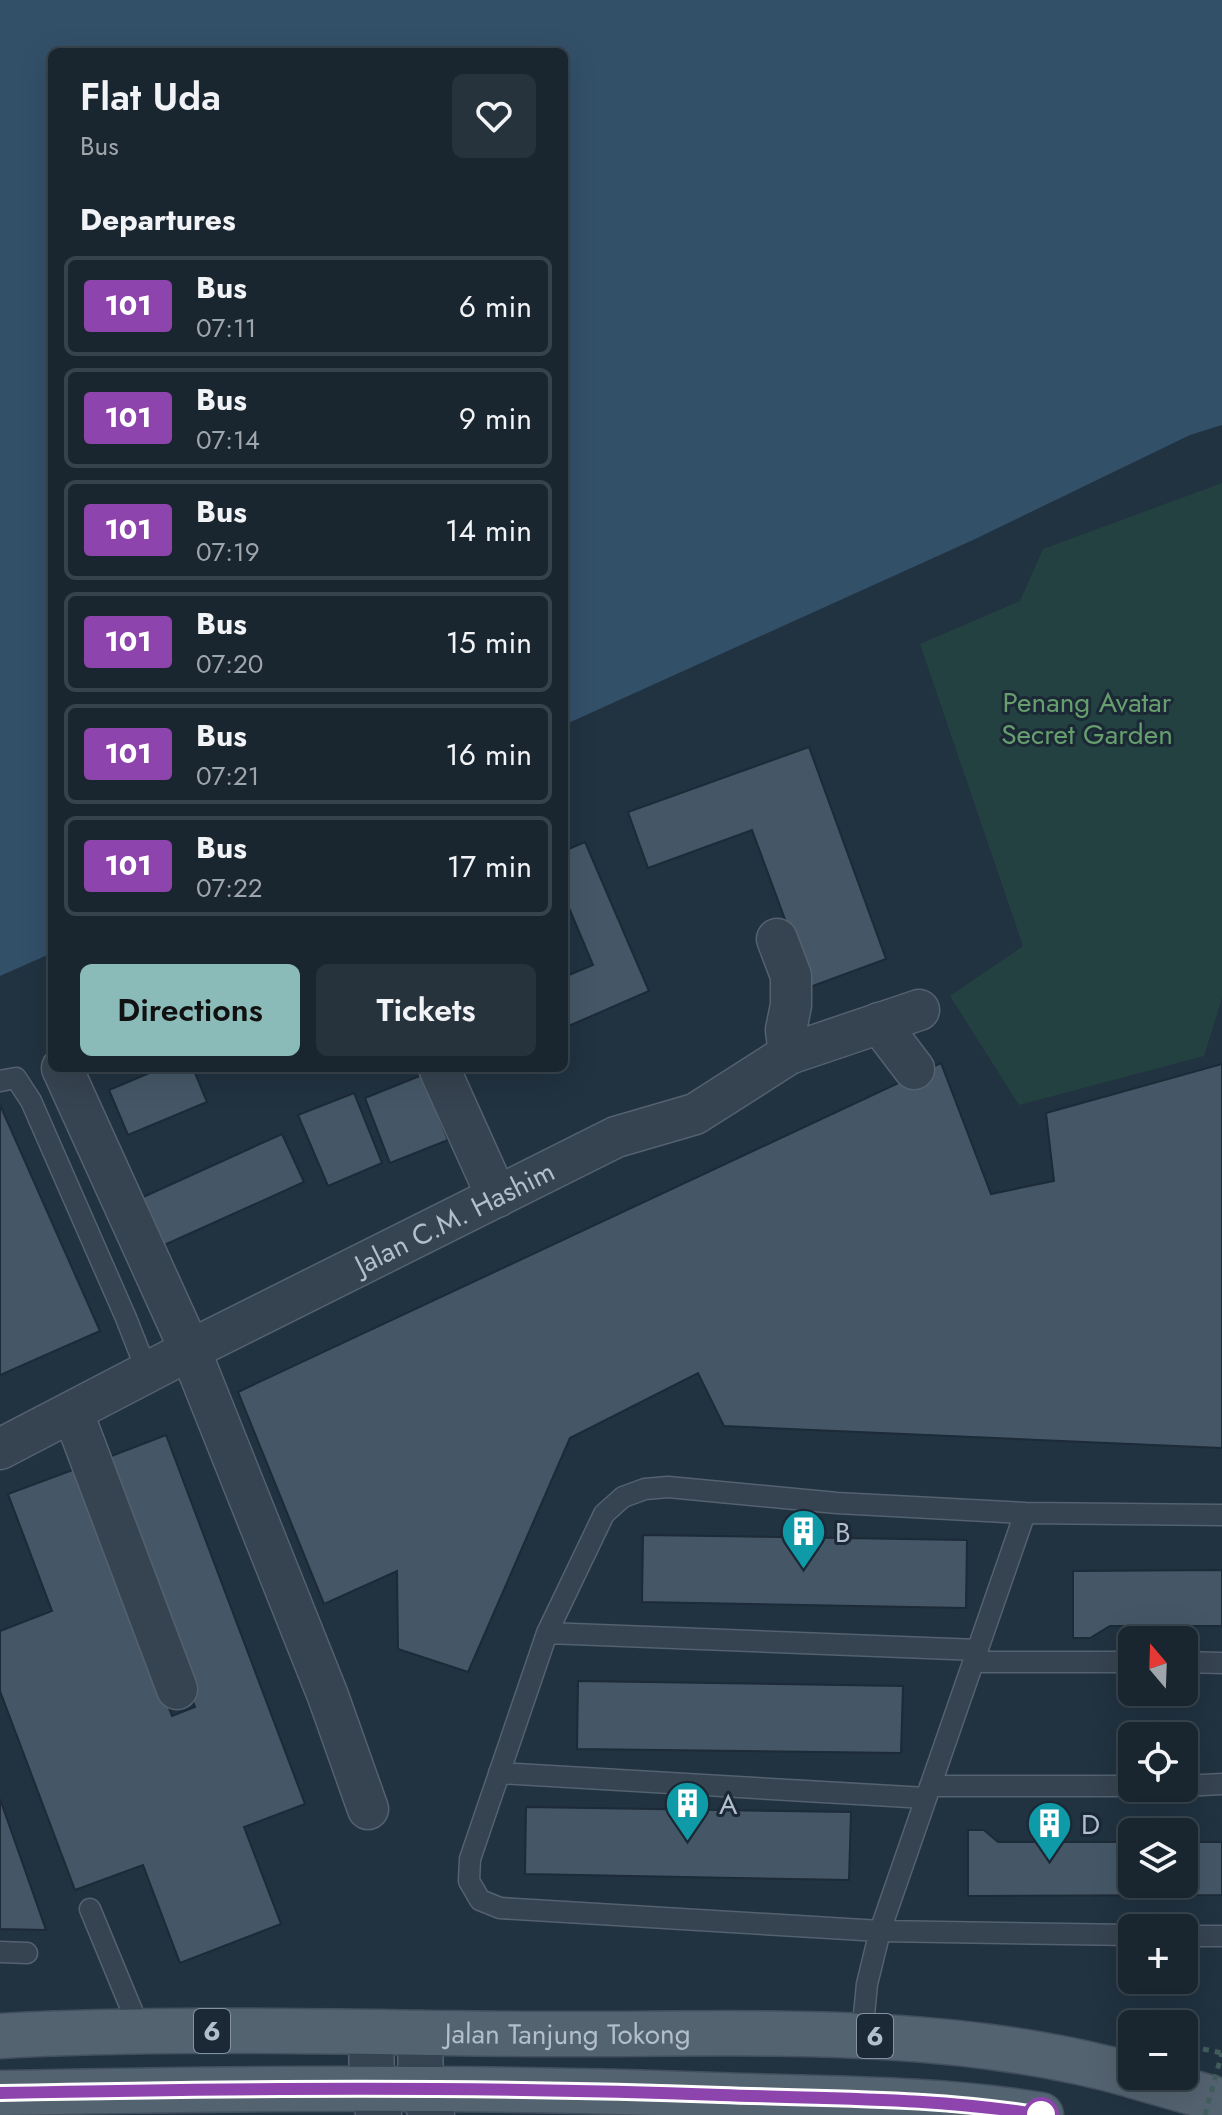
<!DOCTYPE html>
<html lang="en">
<head>
<meta charset="utf-8">
<style>
  body { margin:0; font-family:Jost,sans-serif; background:#26323c; color:#f1f3f6; height:100vh; display:flex; flex-direction:column; font-size:30px; white-space:nowrap }
  * { box-sizing:border-box; margin:0 }
  p { font-size:26px; color:#9fa5ab }
  .icon { flex:none; width:44px; height:44px; fill:none; stroke:currentColor; stroke-width:2; stroke-linecap:round; stroke-linejoin:round }
  .map { position:relative; flex:1; overflow:hidden }
  .side { position:absolute; left:48px; top:48px; width:520px; height:1024px; display:flex; flex-direction:column; background:#192630; border-radius:12px; box-shadow:0 8px 32px #0002,0 0 0 2px #37434c }
  .side>* { flex:none }
  .badge { padding:0 16px; border-radius:6px; font-size:28px; line-height:52px }
  .needle { width:52px; rotate:341deg }
  .controls { position:absolute; left:1118px; top:1626px; display:grid; gap:16px }
  .controls a { display:grid; place-items:center; width:80px; height:80px; border-radius:12px; background:#192630; box-shadow:0 8px 32px #0002,0 0 0 2px #37434c; font-size:40px }
  .map>.badge { position:absolute; translate:-50% -50%; box-shadow:0 0 0 4px #fff }
  h2 { padding:0 32px; font-size:30px; line-height:72px }
  .round { display:grid; place-items:center; flex:none; width:84px; height:84px; border-radius:12px; background:#26323c }
  .overview { display:flex; align-items:center; justify-content:space-between; height:136px; padding:0 32px }
  h1 { font-size:38px; font-weight:600; line-height:60px }
  .primary-button { display:flex; gap:16px; margin-top:auto; padding:16px 32px }
  .primary-button a { flex:1; height:92px; border-radius:12px; background:#8bbbb9; color:#111; font-size:32px; font-weight:600; line-height:92px; text-align:center }
  .primary-button a+a { background:#26323c; color:#f1f3f6 }
  ul { padding:0; list-style:none }
  li { display:flex; align-items:center; gap:24px; height:100px; margin:0 16px 12px; padding:0 16px; border:4px solid #37434c; border-radius:12px }
  li div { flex:1 }
  li b { display:block; font-size:30px }
  li em { font-style:normal }
  li .badge { min-width:88px; font-weight:700; text-align:center }
  .map>svg:first-child { display:block }
</style>
</head>
<body>
<div class="map">
<svg width="1222" height="2115" viewBox="0 0 1222 2115">
  <rect width="100%" height="100%" fill="#213240"/>
  <path fill="#244141" d="M1222 483V998L1204 1056 1019 1105 950 996 1023 946 920 644 1020 601 1043 549Z"/>
  <path fill="#335069" d="M0 0H1222V425L1190 435 973 540 564 725V52H52V953L0 976Z"/>
  <path fill="#455767" stroke="#1d2a37" stroke-width="2" d="M809 747 886 959 810 987 752 830 648 868 628 812Z
    M585 842 649 991 564 1028V977L593 965 564 896V851Z
    M941 1063 991 1194 1054 1181 1046 1113 1222 1064V1448L724 1426 698 1373 570 1438 468 1672 398 1649 397 1571 324 1604 238 1392Z
    M161 1068H193L207 1102 128 1135 109 1090Z
    M422 1075 448 1140 390 1163 365 1098Z
    M354 1093 382 1163 328 1186 298 1115Z
    M0 1105 100 1331 0 1375Z
    M282 1134 304 1182 151 1251 130 1203Z
    M166 1435 305 1804 244 1827 281 1924 180 1963 143 1865 75 1890 0 1691V1631L52 1611 8 1494 78 1468 172 1716 195 1707 101 1460Z
    M643 1535 967 1540 966 1608 642 1602Z
    M1222 1570V1626H1110L1090 1638H1073V1571Z
    M578 1681 903 1686 901 1753 577 1749Z
    M0 1799 46 1930 0 1929Z
    M526 1807 851 1812 849 1880 525 1874Z
    M968 1830H984L998 1842H1132V1884H1184V1842H1222V1895L968 1896Z"/>
  <g fill="none" stroke-linecap="round" stroke-linejoin="round">
    <defs>
      <path id="service" d="M0 1081 16 1078 31 1101 126 1318 148 1374
        M547 1633 978 1650
        M973 1662H1132
        M1184 1662 1222 1663
        M499 1773 926 1798
        M930 1786H1132
        M1184 1786 1222 1784
        M90 1909 140 2030
        M1132 1935 880 1931 500 1908 480 1900 469 1881 470 1859 547 1633 604 1514 623 1497 645 1489 668 1487 837 1503 1025 1513 1222 1515
        M1184 1936H1222
        M0 1952 27 1953
        M862 2036 867 1984 880 1931 1025 1513"/>
      <g id="minor">
        <path d="M777 939 791 976V1005L786 1030 789 1054"/>
        <path d="M879 1023 914 1069"/>
        <path d="M62 1068 190 1350 328 1696 368 1809"/>
        <path d="M439 1068 497 1197"/>
        <path d="M73 1413 177 1689"/>
        <path id="s1" d="M0 1449 190 1350 616 1137 695 1114 789 1054 919 1010"/>
      </g>
      <path id="tertiary" d="M371 2033 372 2089 379 2115
        M420 2033 421 2089 432 2115"/>
      <g id="primary">
        <path id="s2" d="M0 2036C181 2026 362 2033 544 2034 739 2035 941 2022 1132 2075"/>
        <path d="M1134 2076 1222 2101"/>
        <path d="M0 2093C238 2088 476 2086 715 2095 823 2099 934 2097 1041 2115"/>
      </g>
    </defs>
    <use href="#service" stroke="#54616e" stroke-width="23"/>
    <use href="#minor" stroke="#54616e" stroke-width="43"/>
    <use href="#tertiary" stroke="#54616e" stroke-width="47"/>
    <use href="#primary" stroke="#424f5c" stroke-width="47"/>
    <path stroke="#425d5d" stroke-width="5" stroke-dasharray="6 6" stroke-linecap="butt" d="M1203 2049 1222 2053"/>
    <use href="#service" stroke="#364350" stroke-width="20"/>
    <use href="#minor" stroke="#364350" stroke-width="40"/>
    <use href="#tertiary" stroke="#364350" stroke-width="44"/>
    <use href="#primary" stroke="#546370" stroke-width="44"/>
    <path stroke="#425d5d" stroke-width="5" stroke-dasharray="6 6" stroke-linecap="butt" d="M1205 2115 1222 2053"/>
  </g>
  <g fill="none" stroke-linecap="round" stroke-linejoin="round">
    <defs>
      <path id="line" d="M0 2093C240 2088 480 2086 721 2095 827 2099 936 2097 1041 2115"/>
    </defs>
    <use href="#line" stroke="#fff" stroke-width="18"/>
    <use href="#line" stroke="#8e44ad" stroke-width="12"/>
  </g>
  <defs>
    <symbol id="building-pin" viewBox="-11 -11 22 30"><path d="M0 17L-7.5 6A9.5 9.5 0 1 1 7.5 6Z" fill="#0f9aa8" stroke="#1b2835"/><path d="M-4-6H4V6H1V3H-1V6H-4ZM-2.5-4.3h1.7v1.8h-1.7ZM.8-4.3h1.7v1.8H.8ZM-2.5-1h1.7V.8h-1.7ZM.8-1h1.7V.8H.8Z" fill="#fff"/></symbol>
  </defs>
  <g fill-rule="evenodd">
    <use href="#building-pin" x="778" y="1506" width="51" height="69"/>
    <use href="#building-pin" x="662" y="1778" width="51" height="69"/>
    <use href="#building-pin" x="1024" y="1798" width="51" height="69"/>
  </g>
  <circle fill="#fff" stroke="#8e44ad" stroke-width="4" cx="1041" cy="2115" r="16"/>
  <g text-anchor="middle" dominant-baseline="central" stroke-width="6" stroke-linejoin="round" paint-order="stroke">
    <g fill="#1b2835" stroke="#85919e" stroke-width="2">
      <rect x="194" y="2009" width="36" height="44" rx="6"/>
      <rect x="857" y="2014" width="36" height="44" rx="6"/>
    </g>
    <g font-size="26" font-weight="bold" fill="#b2becb">
      <text x="212" y="2031">6</text>
      <text x="875" y="2036">6</text>
    </g>
    <g font-size="28" fill="#669e6d" stroke="#1b2835">
      <text x="1087" y="702">Penang Avatar<tspan x="1087" dy="32">Secret Garden</tspan></text>
    </g>
    <g font-size="28" fill="#b2becb" stroke="#1b2835">
      <text stroke="none"><textPath href="#s1" startOffset="510">Jalan C.M. Hashim</textPath></text>
      <text stroke="none"><textPath href="#s2" startOffset="568">Jalan Tanjung Tokong</textPath></text>
    </g>
    <g font-size="28" fill="#b2becb" stroke="#1b2835" text-anchor="start">
      <text x="835" y="1532">B</text>
      <text x="719" y="1804">A</text>
      <text x="1081" y="1824">D</text>
    </g>
  </g>
</svg>
<div class="controls">
<a><svg class="needle" viewBox="-14 -14 28 28"><path d="M0-13l5 13h-10z" fill="#e53935"/><path d="M0 13l5-13h-10z" fill="#9fa5ab"/></svg></a>
<a><svg class="icon" aria-label="locate" viewBox="0 0 24 24"><circle cx="12" cy="12" r="6"/><path d="M12 2v4M12 18v4M2 12h4M18 12h4"/></svg></a>
<a><svg class="icon" aria-label="layers" viewBox="0 0 24 24"><path d="M12 4l9 5-9 5-9-5zM3 14l9 5 9-5"/></svg></a>
<a>+</a>
<a>−</a>
</div>
<section class="side">
<div class="overview"><div><h1>Flat Uda</h1><p>Bus</p></div><a class="round"><svg class="icon" aria-label="heart" viewBox="0 0 24 24"><path d="M12 20l-8-8c-3-5 5-10 8-4 3-6 11-1 8 4z"/></svg></a></div>
<h2>Departures</h2>
<ul>
<li><span class="badge" style="background:#8e44ad;color:#fff">101</span><div><b>Bus</b><p>07:11</p></div><em>6 min</em></li>
<li><span class="badge" style="background:#8e44ad;color:#fff">101</span><div><b>Bus</b><p>07:14</p></div><em>9 min</em></li>
<li><span class="badge" style="background:#8e44ad;color:#fff">101</span><div><b>Bus</b><p>07:19</p></div><em>14 min</em></li>
<li><span class="badge" style="background:#8e44ad;color:#fff">101</span><div><b>Bus</b><p>07:20</p></div><em>15 min</em></li>
<li><span class="badge" style="background:#8e44ad;color:#fff">101</span><div><b>Bus</b><p>07:21</p></div><em>16 min</em></li>
<li><span class="badge" style="background:#8e44ad;color:#fff">101</span><div><b>Bus</b><p>07:22</p></div><em>17 min</em></li>
</ul>
<div class="primary-button"><a>Directions</a><a>Tickets</a></div>
</section>
</div>
</body>
</html>
